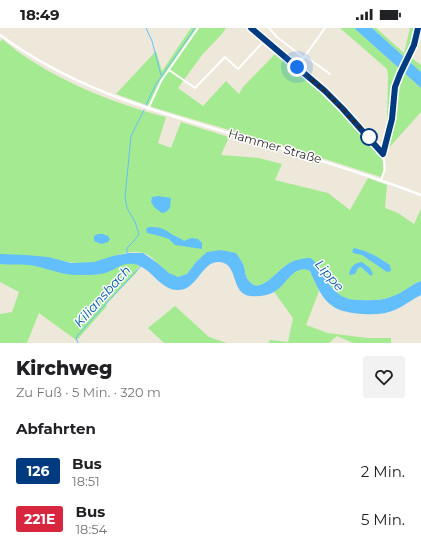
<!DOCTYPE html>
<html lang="de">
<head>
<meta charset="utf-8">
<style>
  body { margin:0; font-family:Montserrat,sans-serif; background:#f2f2f2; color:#202124; height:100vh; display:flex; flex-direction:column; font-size:15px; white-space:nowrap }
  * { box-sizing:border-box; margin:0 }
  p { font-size:13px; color:#757577 }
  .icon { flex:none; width:22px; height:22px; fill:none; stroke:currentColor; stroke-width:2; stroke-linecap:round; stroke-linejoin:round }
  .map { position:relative; height:315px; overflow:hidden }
  .drawer { display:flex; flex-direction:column; background:#fff; flex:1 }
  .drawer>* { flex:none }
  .badge { padding:0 8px; border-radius:3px; font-size:14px; line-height:26px }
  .you { position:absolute; width:20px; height:20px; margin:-10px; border:3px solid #fff; border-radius:50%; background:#1a73e8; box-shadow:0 0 0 6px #1a73e833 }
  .map>.badge { position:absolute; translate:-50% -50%; box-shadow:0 0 0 2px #fff }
  h2 { padding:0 16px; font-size:15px; line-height:36px }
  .round { display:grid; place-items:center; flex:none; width:42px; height:42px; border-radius:4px; background:#f2f2f2 }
  .summary { display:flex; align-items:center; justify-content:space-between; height:68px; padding:0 16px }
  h1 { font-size:19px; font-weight:800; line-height:30px }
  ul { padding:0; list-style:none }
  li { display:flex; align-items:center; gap:12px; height:48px; padding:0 16px }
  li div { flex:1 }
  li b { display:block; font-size:15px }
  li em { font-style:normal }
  li .badge { min-width:44px; font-weight:700; text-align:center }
  .status { display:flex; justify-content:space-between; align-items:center; height:28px; padding:0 20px; background:#fff; direction:ltr }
  .status svg { height:11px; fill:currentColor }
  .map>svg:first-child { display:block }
</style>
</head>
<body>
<div class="status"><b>18:49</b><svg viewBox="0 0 49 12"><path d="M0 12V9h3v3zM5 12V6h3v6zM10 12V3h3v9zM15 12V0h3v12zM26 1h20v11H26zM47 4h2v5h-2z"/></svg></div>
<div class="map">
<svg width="421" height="315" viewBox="0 0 421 315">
  <rect width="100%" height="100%" fill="#eee8da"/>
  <path fill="#a4ea91" d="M191 0H226L221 7 202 27 178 60 203 78 226 53 239 66 243 59 277 24 342 81 378 124 383 134V143L381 149 303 124 155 80 116 66 156 23 162 43Z
    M340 0H354L421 60V84L387 122 383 119 387 92 388 48 387 41Z
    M372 0H376L404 25 410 0H417L415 10 409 28 421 37V44Z
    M2 11C45 48 111 75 166 89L158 115 171 120 181 94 229 109 221 127 259 130 282 136 275 152 328 165 350 182 368 150 387 157 385 180 398 185 414 196 421 181V253C415 255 413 257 408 260 391 271 381 273 361 272 352 272 343 271 336 264 325 255 323 240 311 230 303 232 292 234 285 238 276 244 260 267 249 253 244 248 246 242 243 236 241 232 239 229 236 225L196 234 187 246 178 249C175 248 172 247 169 245 160 240 153 227 143 225 126 221 110 231 95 234 82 236 70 235 58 232L55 240 122 230 140 238 137 241V244L107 275 106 279 78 311 76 310V312L39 285 27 315H0V286L12 284 19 264 0 254V14Z
    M300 241H306L310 243 319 263 306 297 328 305 367 310H391V315H353L337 308 329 315H268L270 312 288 314 293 290 274 264 291 247Z
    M175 278 209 309 227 315H164L148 300Z"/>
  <path fill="#62bffb" d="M354 0H372L421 44V60Z
    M158 168 171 170 170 180 166 184 162 185 155 180 151 174 152 169Z
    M149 199C161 199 163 200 173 207 176 209 181 210 184 213L191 210 198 211 202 215V221L175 217 169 211 160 208 147 205 146 201Z
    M98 206H103L108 208 110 211 108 214 101 216 94 213V208Z
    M354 220C368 223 378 229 390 237L391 243 387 244 362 227 353 225 352 223Z
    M221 222 236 225C239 229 241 232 243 236 246 242 244 248 249 253 260 267 276 244 285 238 293 232 302 230 311 230 323 240 325 255 336 264 344 271 352 272 361 272 381 273 391 271 408 260 413 257 415 255 421 253V267C413 271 405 277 397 281 386 286 375 287 363 286 329 284 323 273 310 243 294 235 286 258 274 264 267 268 257 269 250 268 230 265 239 236 220 234 201 232 198 263 177 262 160 262 151 239 134 236 122 234 115 242 105 245 98 247 89 247 81 247 64 248 47 240 30 237 20 236 10 237 0 236V226L26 227 48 229 71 235 94 234 113 228 129 225H143L156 234 169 245 178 249 187 246 196 234 207 224Z
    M362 234 370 240 373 246 371 248 361 239 358 240 355 246 349 247C350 239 354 235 362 234Z"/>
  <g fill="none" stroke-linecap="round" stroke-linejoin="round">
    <path stroke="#62bffb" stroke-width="1" d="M146 0 152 13 161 47
      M146 77 156 56 195 0
      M127 225V220L134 213 139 206 135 194 127 180 125 169 131 108 144 82
      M78 315 76 310 78 307 103 279 142 237"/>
    <path stroke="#fff" stroke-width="2" d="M251 0 325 63 369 110 383 126 385 141 381 152
      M269 0 277 9 304 30
      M305 28 330 46
      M297 39 325 0
      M169 42 195 60 225 29 238 41 264 13
      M148 81 161 53 198 0
      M383 126 392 91 395 59 400 45 414 17 418 0"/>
    <path stroke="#fff" stroke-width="2.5" d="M0 7C75 62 152 82 239 108 301 126 361 144 421 167"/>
  </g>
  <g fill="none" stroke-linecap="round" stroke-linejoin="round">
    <defs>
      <path id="line" d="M251 0 325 63 342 80 383 126 392 91 395 59 400 46 414 17 418 0"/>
    </defs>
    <use href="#line" stroke="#fff" stroke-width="9"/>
    <use href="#line" stroke="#003b80" stroke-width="6"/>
    <path stroke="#2a2a2a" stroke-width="4" stroke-dasharray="0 7.2" d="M297 39 325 63 369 109"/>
  </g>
  <circle fill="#fff" stroke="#003b80" stroke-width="2" cx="369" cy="109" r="8"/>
  <g text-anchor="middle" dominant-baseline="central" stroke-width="3" stroke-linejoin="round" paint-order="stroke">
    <g font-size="12" fill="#2a2a2a" stroke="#fff">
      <text transform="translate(275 118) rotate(16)">Hammer Straße</text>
    </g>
    <g font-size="13" font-style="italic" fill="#0059a8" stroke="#fff">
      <text transform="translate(330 247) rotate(49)">Lippe</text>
      <text transform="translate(102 268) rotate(-48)">Kiliansbach</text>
    </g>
  </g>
</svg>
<div class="you" style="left:297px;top:39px"></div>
</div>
<section class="drawer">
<div class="summary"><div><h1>Kirchweg</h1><p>Zu Fuß · 5 Min. · 320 m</p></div><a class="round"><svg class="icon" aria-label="heart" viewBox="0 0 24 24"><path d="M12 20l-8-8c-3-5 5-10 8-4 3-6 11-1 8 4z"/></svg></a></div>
<h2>Abfahrten</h2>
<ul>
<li><span class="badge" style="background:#003b80;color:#fff">126</span><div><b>Bus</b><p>18:51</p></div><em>2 Min.</em></li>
<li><span class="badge" style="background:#d7263d;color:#fff">221E</span><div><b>Bus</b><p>18:54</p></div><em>5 Min.</em></li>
</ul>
</section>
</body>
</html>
